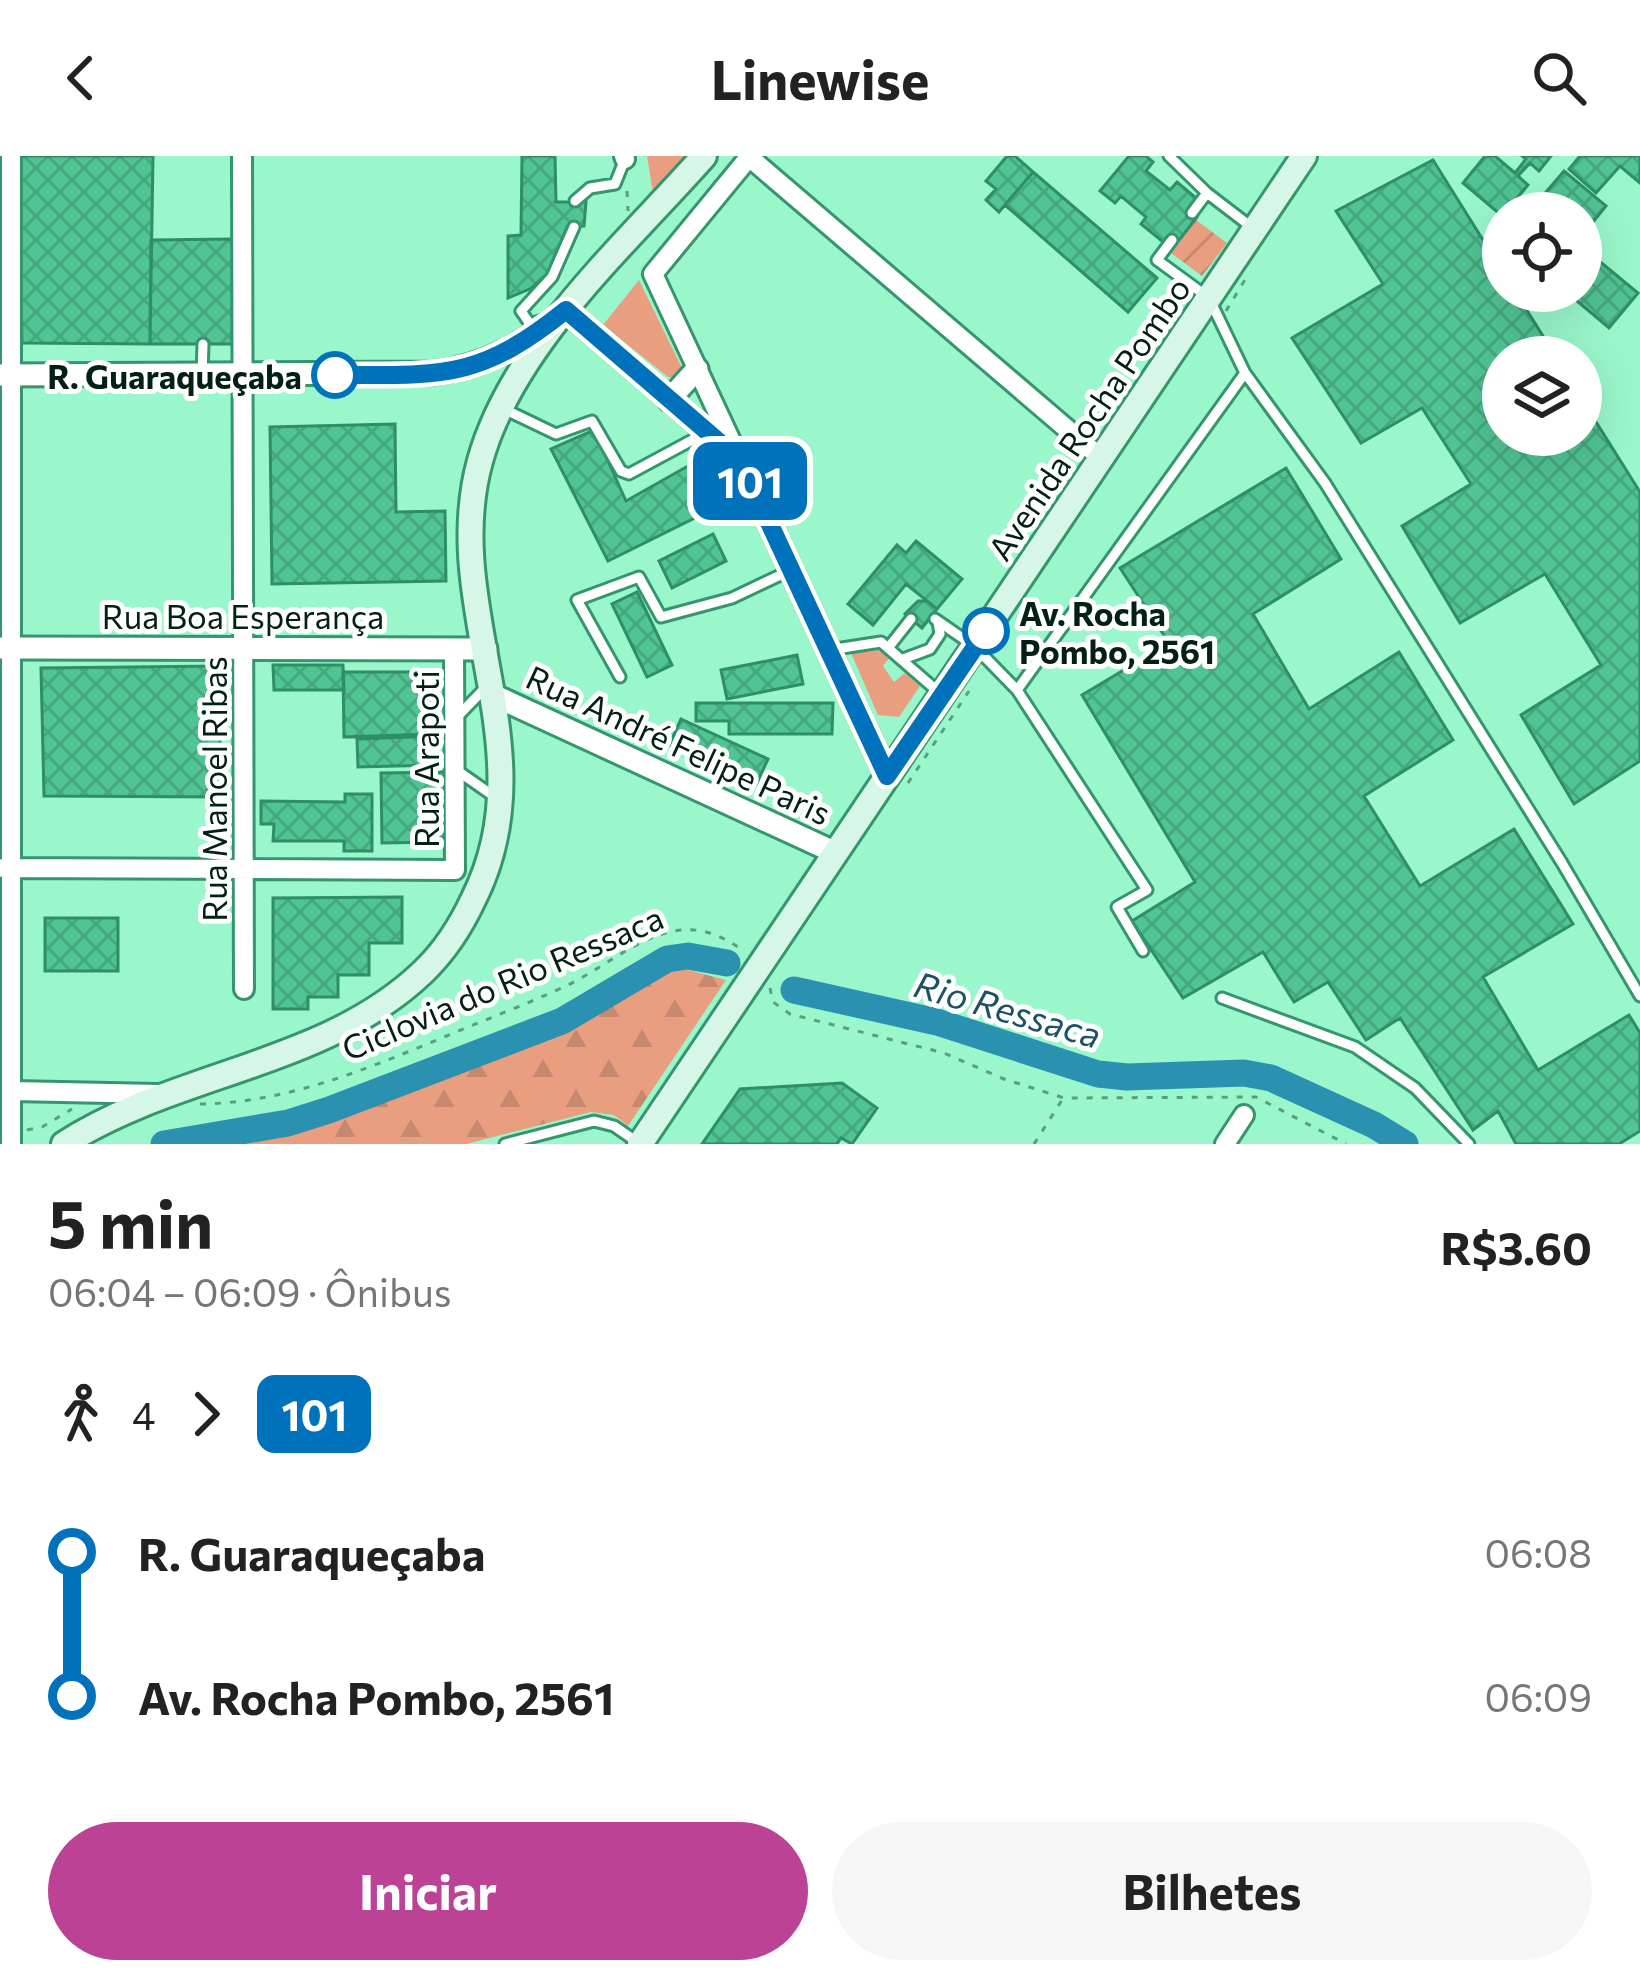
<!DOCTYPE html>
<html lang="pt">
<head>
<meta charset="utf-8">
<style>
  body { margin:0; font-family:Commissioner,sans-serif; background:#f6f6f6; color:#222; height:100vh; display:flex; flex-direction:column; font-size:45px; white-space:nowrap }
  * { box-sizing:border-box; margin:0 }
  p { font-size:39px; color:#767676 }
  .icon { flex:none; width:66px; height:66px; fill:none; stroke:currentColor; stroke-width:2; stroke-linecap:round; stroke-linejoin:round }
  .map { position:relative; height:988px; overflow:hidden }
  .details { display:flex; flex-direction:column; background:#fff; flex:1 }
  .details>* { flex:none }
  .badge { padding:0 24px; border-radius:18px; font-size:42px; line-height:78px }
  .controls { position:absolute; left:1482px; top:36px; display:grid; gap:24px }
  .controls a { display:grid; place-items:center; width:120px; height:120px; border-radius:50%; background:#fff; box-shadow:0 12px 48px #0002; font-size:60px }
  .map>.badge { position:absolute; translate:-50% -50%; box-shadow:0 0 0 6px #fff }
  .legs { display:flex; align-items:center; gap:18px; height:132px; padding:0 48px; font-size:39px }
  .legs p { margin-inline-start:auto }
  .headline { display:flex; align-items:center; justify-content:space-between; height:204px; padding:0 48px }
  h1 { font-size:66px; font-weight:700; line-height:90px }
  .action { display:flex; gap:24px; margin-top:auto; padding:24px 48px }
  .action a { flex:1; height:138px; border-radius:72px; background:#bb4294; color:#fff; font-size:48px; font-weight:700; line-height:138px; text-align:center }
  .action a+a { background:#f6f6f6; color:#222 }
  ul { padding:0 48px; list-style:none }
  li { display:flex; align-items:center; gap:42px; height:144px; font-size:45px }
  li i { display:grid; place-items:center; width:18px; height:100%; margin:0 15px; background:currentColor }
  li i::after { content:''; width:30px; height:30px; margin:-15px; border:9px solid; border-radius:50%; background:#fff }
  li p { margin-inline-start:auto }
  li:first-child i { background:linear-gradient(#0000 50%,currentColor 0) }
  li:last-child i { background:linear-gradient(currentColor 50%,#0000 0) }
  header { display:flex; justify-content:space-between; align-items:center; height:156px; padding:0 48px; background:#fff; font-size:54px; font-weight:700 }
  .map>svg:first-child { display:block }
</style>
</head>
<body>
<header><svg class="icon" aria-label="back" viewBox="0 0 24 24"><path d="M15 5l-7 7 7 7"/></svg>Linewise<svg class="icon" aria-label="search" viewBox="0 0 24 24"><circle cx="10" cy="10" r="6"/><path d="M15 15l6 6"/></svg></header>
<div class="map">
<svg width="1640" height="988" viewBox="0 0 1640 988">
  <defs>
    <pattern id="forest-firs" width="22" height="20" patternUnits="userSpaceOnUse" patternTransform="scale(3)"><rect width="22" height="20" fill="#e99e80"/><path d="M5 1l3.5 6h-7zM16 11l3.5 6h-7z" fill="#c6886e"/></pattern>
    <pattern id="garden-furrows" width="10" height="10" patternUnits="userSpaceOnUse" patternTransform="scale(3)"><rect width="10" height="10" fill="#e99e80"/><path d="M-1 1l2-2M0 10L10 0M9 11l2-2" fill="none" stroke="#c6886e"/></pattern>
    <pattern id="building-cross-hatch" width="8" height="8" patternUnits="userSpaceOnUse" patternTransform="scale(3)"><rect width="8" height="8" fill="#51c494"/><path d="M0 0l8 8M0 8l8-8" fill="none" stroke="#45a87f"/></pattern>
  </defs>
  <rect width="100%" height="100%" fill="#9af7cb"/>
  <path fill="#e99e80" d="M647 0H686L653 37Z
    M639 124 682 212 678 222 668 221 603 169Z
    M886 494 891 500 883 510 894 526 905 517 920 530 899 561 878 559 851 497Z"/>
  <path fill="url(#forest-firs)" d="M681 812 726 824 628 970 614 959 591 956 466 988H217L318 967 562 873 660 813Z"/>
  <path fill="url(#garden-furrows)" d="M1196 64 1227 87 1202 120 1171 97Z"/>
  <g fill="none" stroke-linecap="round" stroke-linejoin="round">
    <path stroke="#2a91b0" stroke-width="27" d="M794 834 937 866 1098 918 1127 921 1244 917 1271 922 1374 969 1405 988
      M164 988 288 967 329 954 562 865 667 803 688 800 727 807"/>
  </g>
  <path fill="url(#building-cross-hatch)" stroke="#2d8e67" stroke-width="3" d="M19 0H153L150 188 22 187Z
    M522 0H555L556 46H586L584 70 567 71 548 117 530 133 508 142V80L521 79Z
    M1007 0H1015L1033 16 999 56 986 44 996 33 986 25Z
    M1129 0H1146L1153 6 1146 15 1170 34 1177 26 1196 42 1187 54 1197 61 1177 87 1168 80 1163 86 1141 68 1146 61 1121 40 1115 47 1100 35Z
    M1485 0H1495L1515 17 1526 3 1522 0H1551L1539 15 1530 7 1518 20 1528 29 1502 60 1463 27Z
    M1580 0H1640V27L1620 10 1596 37 1569 13Z
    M1433 4 1503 116V135H1515L1556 201H1503V279H1581V242L1640 336V605L1574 648 1521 559 1601 509 1545 418 1460 467 1402 370 1471 328 1422 252 1361 287 1292 182 1383 128 1336 55Z
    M1564 15 1606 50 1581 81V57H1528Z
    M1033 16 1157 122 1128 156 1005 49Z
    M233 83V188H150L151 84Z
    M1581 90 1638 137 1609 172 1565 135H1581Z
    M395 268 396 356 445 355 446 425 272 428 270 271Z
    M594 274 626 345 695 306 717 351 608 405 551 293Z
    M1286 312 1341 403 1253 458 1309 553 1399 496 1453 584 1364 640 1420 730 1514 673 1573 768 1483 821 1538 914 1629 859 1640 877V975L1619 988H1516L1498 955 1473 974 1400 862 1366 884 1328 826 1294 846 1263 796 1183 842 1132 765 1195 726 1082 539 1169 487 1120 412Z
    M713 378 726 405 672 432 659 405Z
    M916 385 962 423 937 453 906 428 873 469 848 448 897 389 906 397Z
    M637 436 672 509 647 521 612 448Z
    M918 445H927L937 453 922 472 905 458Z
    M797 499 803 528 727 543 721 514Z
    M273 509H343L344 534H274Z
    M220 510V641L44 640 41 512Z
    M343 516H433V578L344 581Z
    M696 547H833L832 578H729V565H696Z
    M681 563 768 603 756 629 669 589Z
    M436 580 437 609 358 611 357 583Z
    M445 616 444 686 382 687 381 617Z
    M345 638H372V695H344V685H273L274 668H261V645L345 646Z
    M402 741V787H369V819H338V841H308V853H273V742Z
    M45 762H118V815H45Z
    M842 927 877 952 852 988 841 982 837 988H702L740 933Z"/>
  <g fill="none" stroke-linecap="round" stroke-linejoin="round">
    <defs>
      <path id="service" d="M1169 0 1207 37
        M575 45 590 32 615 28 625 3
        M1192 57 1207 37 1254 73
        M1172 84 1157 104 1209 142 1245 217 1325 327 1562 707 1640 840
        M539 165 530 168 521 155 552 121 574 71
        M202 219 203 188
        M504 253 556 278 592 265 621 315 629 318 707 276
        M935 463 974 490 1017 534 1245 217
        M888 492 911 463
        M829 494 881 486 942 539
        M903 503 930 493 940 478 938 466
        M620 521 577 444 639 421 661 461 732 442 791 414
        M1017 534 1147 734 1117 751 1143 795
        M458 560 488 529
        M455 613 495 641
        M1222 842 1355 891 1415 932 1469 988
        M505 988 594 965 614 970 640 988"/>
      <path id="minor" d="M242 0 244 833
        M624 0 625 3
        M749 1 1101 302
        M738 300 653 118 750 0
        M3 712 455 714 454 493
        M13 935 158 938
        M11 988V0
        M1225 988 1244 959"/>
      <path id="tertiary" d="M0 219 433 217C488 210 524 188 566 154L740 304 887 620
        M669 244 697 213
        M0 492 486 493
        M495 540 836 697"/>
      <path id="secondary" d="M64 988C175 916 325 910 423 816 445 795 461 770 474 742 548 594 439 452 480 305 512 189 626 88 704 0
        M640 988 1304 0"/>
    </defs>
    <use href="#service" stroke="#35956e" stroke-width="15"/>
    <use href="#minor" stroke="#35956e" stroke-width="24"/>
    <use href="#tertiary" stroke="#35956e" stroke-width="27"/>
    <use href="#secondary" stroke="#35956e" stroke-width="30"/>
    <path stroke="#5b9d7e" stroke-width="3" stroke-dasharray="6 9" stroke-linecap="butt" d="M627 35 628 55
      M1226 155 1246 122
      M908 627 969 535
      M770 832 773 846 790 858 944 897 1004 923 1064 942 1256 941 1346 988
      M200 948C288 947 369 912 449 879 489 862 530 847 568 829 603 812 638 781 675 775 702 770 722 780 744 795
      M27 974 42 971 72 953
      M1034 988 1062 944"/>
    <use href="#service" stroke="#fff" stroke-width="9"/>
    <use href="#minor" stroke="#fff" stroke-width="18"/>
    <use href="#tertiary" stroke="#fff" stroke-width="21"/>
    <use href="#secondary" stroke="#d6f7e8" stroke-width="24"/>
  </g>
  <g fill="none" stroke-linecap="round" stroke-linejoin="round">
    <defs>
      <path id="line-1" d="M335 219C443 219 479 224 566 154L740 304 887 620 986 475"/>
    </defs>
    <use href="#line-1" stroke="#fff" stroke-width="27"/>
    <use href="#line-1" stroke="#0072bc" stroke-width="18"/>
  </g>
  <g fill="#fff" stroke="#0072bc" stroke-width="6">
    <circle cx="335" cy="219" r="21"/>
    <circle cx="986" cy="475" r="21"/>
  </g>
  <g text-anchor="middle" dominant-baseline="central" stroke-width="10" stroke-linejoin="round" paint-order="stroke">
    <g font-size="33" font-weight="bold" fill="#032014" stroke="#fff" text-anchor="end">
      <text x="302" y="219">R. Guaraqueçaba</text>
      <text x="1019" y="456" text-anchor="start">Av. Rocha<tspan x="1019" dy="38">Pombo, 2561</tspan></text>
    </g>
    <g font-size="33" fill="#032014" stroke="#fff">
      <text transform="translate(1088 262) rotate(-56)">Avenida Rocha Pombo</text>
      <text x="243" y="459">Rua Boa Esperança</text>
      <text transform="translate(679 588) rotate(25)">Rua André Felipe Paris</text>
      <text transform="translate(425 603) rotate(-90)">Rua Arapoti</text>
      <text transform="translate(213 633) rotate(-90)">Rua Manoel Ribas</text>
      <text transform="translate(502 826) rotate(-23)">Ciclovia do Rio Ressaca</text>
    </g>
    <g font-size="36" font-style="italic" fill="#1c5264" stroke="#fff">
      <text transform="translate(1008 852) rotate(16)">Rio Ressaca</text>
    </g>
  </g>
</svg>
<div class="controls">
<a><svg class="icon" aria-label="locate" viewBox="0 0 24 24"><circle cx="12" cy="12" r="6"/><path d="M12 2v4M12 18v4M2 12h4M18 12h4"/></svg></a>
<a><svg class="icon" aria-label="layers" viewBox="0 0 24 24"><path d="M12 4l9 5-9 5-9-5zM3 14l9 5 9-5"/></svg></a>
</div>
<b class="badge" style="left:750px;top:325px;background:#0072bc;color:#fff">101</b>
</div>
<section class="details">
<div class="headline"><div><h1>5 min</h1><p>06:04 – 06:09 · Ônibus</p></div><b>R$3.60</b></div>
<div class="legs"><svg class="icon" aria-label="walk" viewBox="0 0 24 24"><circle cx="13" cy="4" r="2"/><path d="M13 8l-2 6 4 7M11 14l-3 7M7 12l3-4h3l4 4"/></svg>4<svg class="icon" aria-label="forward" viewBox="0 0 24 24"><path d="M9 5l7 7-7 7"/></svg><b class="badge" style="background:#0072bc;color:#fff">101</b></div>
<ul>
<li><i style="color:#0072bc"></i><b>R. Guaraqueçaba</b><p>06:08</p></li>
<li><i style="color:#0072bc"></i><b>Av. Rocha Pombo, 2561</b><p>06:09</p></li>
</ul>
<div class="action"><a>Iniciar</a><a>Bilhetes</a></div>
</section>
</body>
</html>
